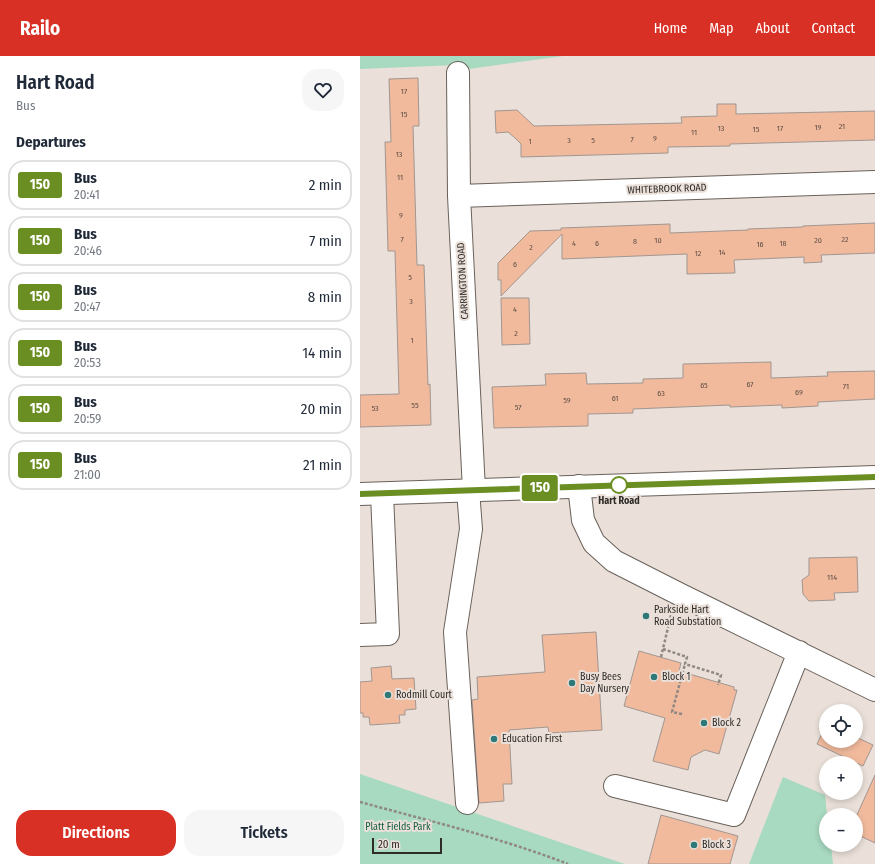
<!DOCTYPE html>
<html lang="en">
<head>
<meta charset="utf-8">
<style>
  body { margin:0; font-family:"Fira Sans Condensed",sans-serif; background:#f6f6f7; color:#1f2937; height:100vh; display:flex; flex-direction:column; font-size:15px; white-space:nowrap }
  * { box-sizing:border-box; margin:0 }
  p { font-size:13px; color:#747a83 }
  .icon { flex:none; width:22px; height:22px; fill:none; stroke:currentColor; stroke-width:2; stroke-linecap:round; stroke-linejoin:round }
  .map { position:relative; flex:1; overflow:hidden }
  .side { display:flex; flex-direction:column; background:#fff; width:360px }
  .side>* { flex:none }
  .badge { padding:0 8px; border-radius:3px; font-size:14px; line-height:26px }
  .controls { position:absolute; left:459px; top:648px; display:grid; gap:8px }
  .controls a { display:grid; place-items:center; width:44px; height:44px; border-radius:50%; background:#fff; box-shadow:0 2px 6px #0003; font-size:20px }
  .scale { position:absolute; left:12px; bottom:10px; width:70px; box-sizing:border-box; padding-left:4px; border:2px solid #2f2b28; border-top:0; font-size:11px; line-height:14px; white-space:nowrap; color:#2f2b28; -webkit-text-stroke:3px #eae0d9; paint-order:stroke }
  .map>.badge { position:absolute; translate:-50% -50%; box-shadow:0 0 0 2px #fff }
  h2 { padding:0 16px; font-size:15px; line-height:36px }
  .round { display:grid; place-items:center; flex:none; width:42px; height:42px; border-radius:16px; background:#f6f6f7 }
  .summary { display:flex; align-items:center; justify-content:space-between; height:68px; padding:0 16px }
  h1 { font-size:19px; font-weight:600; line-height:30px }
  .cta { display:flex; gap:8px; margin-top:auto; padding:8px 16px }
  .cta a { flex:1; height:46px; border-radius:16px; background:#d93025; color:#fff; font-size:16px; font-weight:600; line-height:46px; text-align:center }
  .cta a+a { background:#f6f6f7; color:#1f2937 }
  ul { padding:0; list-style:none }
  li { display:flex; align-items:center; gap:12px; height:50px; margin:0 8px 6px; padding:0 8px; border:2px solid #e0e1e3; border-radius:16px }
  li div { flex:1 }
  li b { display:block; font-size:15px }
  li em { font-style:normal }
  li .badge { min-width:44px; font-weight:700; text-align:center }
  header { display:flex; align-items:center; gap:24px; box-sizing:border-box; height:56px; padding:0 20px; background:#d93025; color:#fff }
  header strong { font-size:19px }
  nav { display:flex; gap:22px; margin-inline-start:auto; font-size:14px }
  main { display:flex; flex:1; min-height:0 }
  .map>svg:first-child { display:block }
</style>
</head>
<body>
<header>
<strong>Railo</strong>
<nav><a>Home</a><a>Map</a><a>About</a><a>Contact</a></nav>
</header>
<main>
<section class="side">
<div class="summary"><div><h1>Hart Road</h1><p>Bus</p></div><a class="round"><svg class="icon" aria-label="heart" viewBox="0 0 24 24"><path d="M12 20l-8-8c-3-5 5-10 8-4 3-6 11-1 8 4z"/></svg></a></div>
<h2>Departures</h2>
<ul>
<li><span class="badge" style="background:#6b8e23;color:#fff">150</span><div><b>Bus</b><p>20:41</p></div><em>2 min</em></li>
<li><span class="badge" style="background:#6b8e23;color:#fff">150</span><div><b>Bus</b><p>20:46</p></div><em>7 min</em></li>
<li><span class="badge" style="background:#6b8e23;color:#fff">150</span><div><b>Bus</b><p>20:47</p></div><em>8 min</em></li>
<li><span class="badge" style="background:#6b8e23;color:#fff">150</span><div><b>Bus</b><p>20:53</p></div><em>14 min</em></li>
<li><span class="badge" style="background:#6b8e23;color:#fff">150</span><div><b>Bus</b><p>20:59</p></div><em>20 min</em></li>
<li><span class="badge" style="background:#6b8e23;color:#fff">150</span><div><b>Bus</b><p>21:00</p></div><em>21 min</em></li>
</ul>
<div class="cta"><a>Directions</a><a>Tickets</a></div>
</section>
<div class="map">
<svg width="515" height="808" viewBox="0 0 515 808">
  <rect width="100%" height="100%" fill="#eae0d9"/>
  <path fill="#a8d9c1" d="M0 0H203L109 13 96 9 0 13Z
    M0 718 232 797 265 808H0Z
    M423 721 465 739 467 759H466V789H471L473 808H389Z"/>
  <path fill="#f1ba9d" stroke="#a19691" d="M58 22 59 70H53L57 209H64L68 329 70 328 71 369 0 371V339L39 338 35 195H28L25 86H31L29 23Z
    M357 48H376V58L515 55V84L370 88V90L308 91V97L161 101V88L155 82 148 76 136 77 135 55 157 54 174 70 322 67 321 61 357 60Z
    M515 167V197L461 199 462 206 444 207V201L374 204 375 217 327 218V198L202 203V178L141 240V224H138V207L170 175 201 174V172L310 168V177L388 174V173L443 171V170Z
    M141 242H169L170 288 142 289Z
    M411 306V322L468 320 467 316 515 315V343L458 346V350L422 352V349L370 351V349L273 353V357L228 358V370L134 372 132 331 186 329 185 318 226 317 227 328 283 327V323L323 322V308Z
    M497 501 498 536 474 537 475 544 449 545 443 538 442 524 449 519V502Z
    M236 576 242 674 189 677 188 671 149 674 152 728H143L144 745 119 747 112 644 118 643 117 621 185 616 182 579Z
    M279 595 321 607 319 615 374 631V634H377L359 698 345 694 331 701 328 714 293 705 305 662 264 650Z
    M31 610 32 623 54 622 56 653 45 654V659H39L40 667 10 669 9 661H3V657H0V626L12 625 11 612Z
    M466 669V685H496V681L513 689 503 710 457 688Z
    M515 719V787L496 778V761Z
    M301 759 378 780 370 808H288Z"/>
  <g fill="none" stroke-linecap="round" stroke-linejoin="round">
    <defs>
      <path id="minor" d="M98 17 99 140 114 434
        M99 140 515 126
        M219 430 223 464 234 487 254 505 321 539 515 634
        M0 579 28 578 22 438
        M255 730 374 759 439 596
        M107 747 95 576 111 473 108 434"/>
      <path id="highway" d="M0 438 515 421"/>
    </defs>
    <use href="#minor" stroke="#6a615b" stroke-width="24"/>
    <use href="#highway" stroke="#6a615b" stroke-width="24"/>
    <path stroke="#8f8883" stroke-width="2.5" stroke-dasharray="3 2" stroke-linecap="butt" d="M303 593 327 601 325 608 361 619 358 629
      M301 601 311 559
      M322 658 312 656 325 608
      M0 746C70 765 141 782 208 808"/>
    <use href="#minor" stroke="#fff" stroke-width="22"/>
    <use href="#highway" stroke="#fff" stroke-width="22"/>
  </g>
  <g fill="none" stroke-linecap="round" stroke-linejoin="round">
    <defs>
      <path id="line" d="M0 438 515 421"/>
    </defs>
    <use href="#line" stroke="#fff" stroke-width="9"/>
    <use href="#line" stroke="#6b8e23" stroke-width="6"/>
  </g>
  <circle fill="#fff" stroke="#6b8e23" stroke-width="2" cx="259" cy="429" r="8"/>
  <g fill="#2e7877" stroke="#eae0d9" stroke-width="1.5">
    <circle cx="286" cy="560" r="4"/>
    <circle cx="294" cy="621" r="4"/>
    <circle cx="212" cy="627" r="4"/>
    <circle cx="28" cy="639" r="4"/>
    <circle cx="344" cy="667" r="4"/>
    <circle cx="134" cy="683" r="4"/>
    <circle cx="334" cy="789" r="4"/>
  </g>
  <g text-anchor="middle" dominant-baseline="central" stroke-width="4" stroke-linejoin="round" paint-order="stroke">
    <g font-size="8" fill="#604f45">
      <text x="44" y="35">17</text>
      <text x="44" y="58">15</text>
      <text x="482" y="70">21</text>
      <text x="458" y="71">19</text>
      <text x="361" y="72">13</text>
      <text x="420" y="72">17</text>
      <text x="396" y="73">15</text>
      <text x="334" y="76">11</text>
      <text x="295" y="82">9</text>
      <text x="272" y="83">7</text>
      <text x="209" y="84">3</text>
      <text x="233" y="84">5</text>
      <text x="170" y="85">1</text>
      <text x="39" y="98">13</text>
      <text x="40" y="121">11</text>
      <text x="41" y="159">9</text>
      <text x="42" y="183">7</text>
      <text x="485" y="183">22</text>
      <text x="298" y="184">10</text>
      <text x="458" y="184">20</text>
      <text x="275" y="185">8</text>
      <text x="214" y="187">4</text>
      <text x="237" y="187">6</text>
      <text x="423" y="187">18</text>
      <text x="400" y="188">16</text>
      <text x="171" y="191">2</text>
      <text x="362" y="196">14</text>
      <text x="338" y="197">12</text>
      <text x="155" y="208">6</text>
      <text x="50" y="221">5</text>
      <text x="51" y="245">3</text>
      <text x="155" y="253">4</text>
      <text x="156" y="277">2</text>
      <text x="52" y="284">1</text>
      <text x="390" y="328">67</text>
      <text x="344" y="329">65</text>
      <text x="486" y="330">71</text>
      <text x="439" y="336">69</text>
      <text x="301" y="337">63</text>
      <text x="255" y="342">61</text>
      <text x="207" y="344">59</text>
      <text x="55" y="349">55</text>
      <text x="158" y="351">57</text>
      <text x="15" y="352">53</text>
      <text x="472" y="521">114</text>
    </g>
    <g font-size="10" fill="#2f2b28" stroke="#eae0d9">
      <text transform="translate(307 133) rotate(-2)">WHITEBROOK ROAD</text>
      <text transform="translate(103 225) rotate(-93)">CARRINGTON ROAD</text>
    </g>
    <g font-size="10" font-weight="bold" fill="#2f2b28" stroke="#eae0d9">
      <text x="259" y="445">Hart Road</text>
    </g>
    <g font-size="10" fill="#2f2b28" stroke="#eae0d9" text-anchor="start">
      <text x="294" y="554">Parkside Hart<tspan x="294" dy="12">Road Substation</tspan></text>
      <text x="220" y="621">Busy Bees<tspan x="220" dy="12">Day Nursery</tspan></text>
      <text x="302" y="621">Block 1</text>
      <text x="36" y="639">Rodmill Court</text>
      <text x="352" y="667">Block 2</text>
      <text x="142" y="683">Education First</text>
      <text x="342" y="789">Block 3</text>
    </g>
    <g font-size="10" fill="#135e43" stroke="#eae0d9">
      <text x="38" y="771">Platt Fields Park</text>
    </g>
  </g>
</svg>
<div class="controls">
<a><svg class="icon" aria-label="locate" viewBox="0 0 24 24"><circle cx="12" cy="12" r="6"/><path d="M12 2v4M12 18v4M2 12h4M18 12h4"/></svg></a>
<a>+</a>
<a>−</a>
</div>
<div class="scale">20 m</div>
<b class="badge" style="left:180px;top:432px;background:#6b8e23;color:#fff">150</b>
</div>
</main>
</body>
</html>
